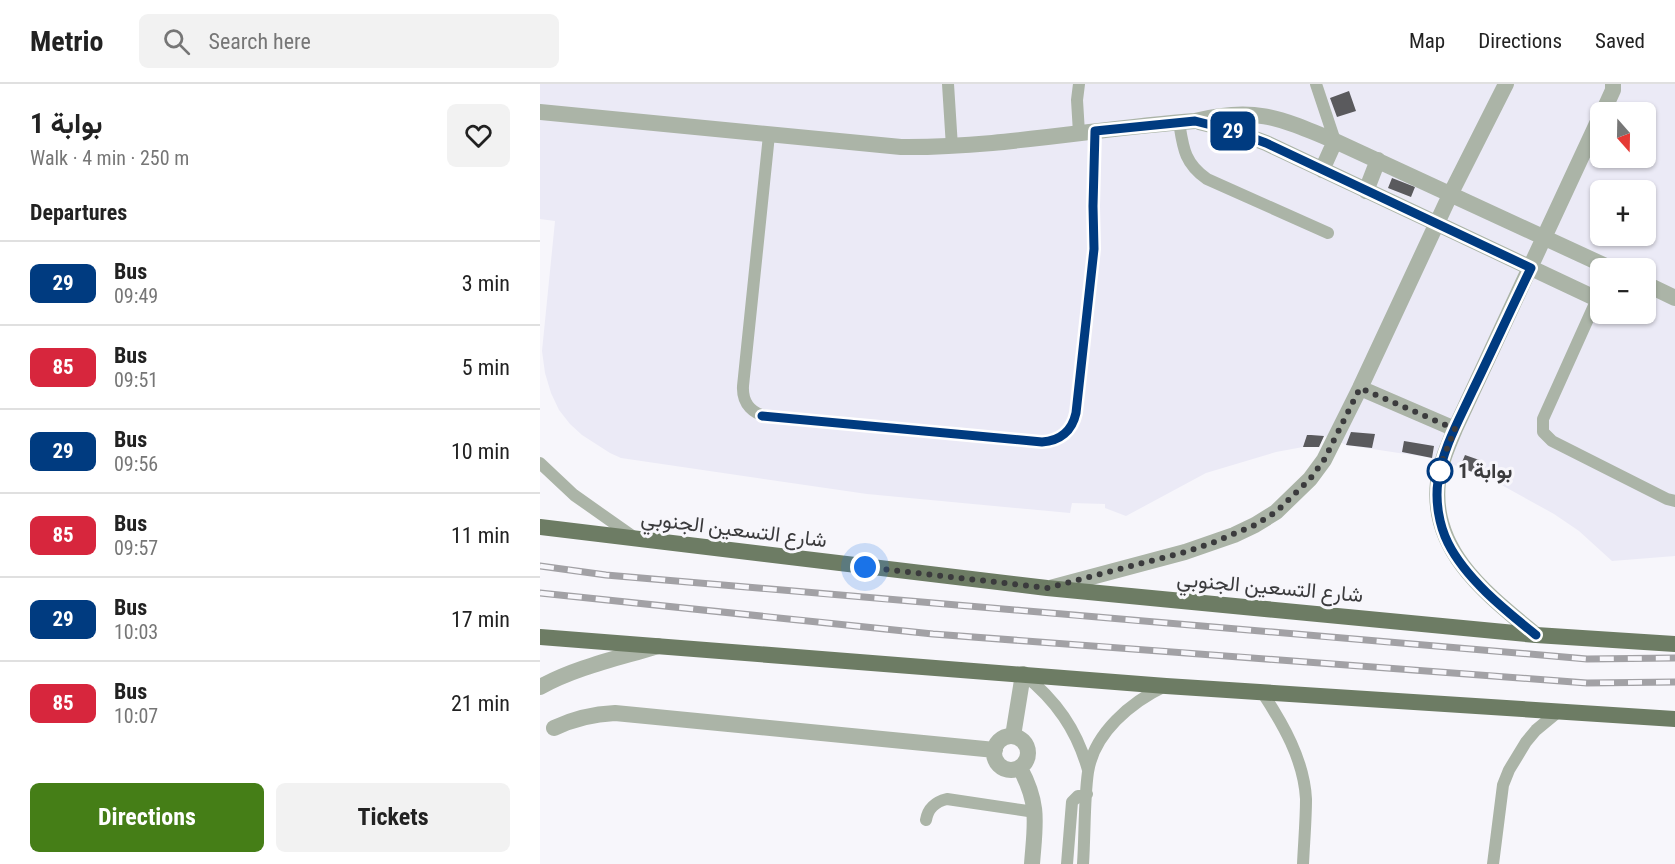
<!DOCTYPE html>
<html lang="en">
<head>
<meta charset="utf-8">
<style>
  body { margin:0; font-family:"Roboto Condensed",Vazirmatn,sans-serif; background:#f2f2f2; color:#222; height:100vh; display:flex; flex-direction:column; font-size:22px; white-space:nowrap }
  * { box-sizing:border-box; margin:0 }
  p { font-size:20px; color:#767676 }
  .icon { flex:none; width:33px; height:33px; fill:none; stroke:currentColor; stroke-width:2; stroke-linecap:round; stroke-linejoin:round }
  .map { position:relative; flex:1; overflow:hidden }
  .panel { display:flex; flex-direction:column; background:#fff; width:540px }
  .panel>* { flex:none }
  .badge { padding:0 12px; border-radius:9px; font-size:21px; line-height:39px }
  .needle { width:39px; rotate:160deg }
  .buttons { position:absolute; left:1050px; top:18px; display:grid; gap:12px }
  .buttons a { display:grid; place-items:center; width:66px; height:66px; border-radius:9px; background:#fff; box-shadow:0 2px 4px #0004; font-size:30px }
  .you { position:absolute; width:30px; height:30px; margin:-15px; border:4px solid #fff; border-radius:50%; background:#1a73e8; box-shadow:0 0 0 9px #1a73e833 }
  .map>.badge { position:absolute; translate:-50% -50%; box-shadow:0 0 0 3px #fff }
  h2 { padding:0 30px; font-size:22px; line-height:54px }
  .round { display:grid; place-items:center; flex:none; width:63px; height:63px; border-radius:9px; background:#f2f2f2 }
  .summary { display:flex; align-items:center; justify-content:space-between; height:102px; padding:0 30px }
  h1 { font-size:28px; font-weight:700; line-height:45px }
  .button { display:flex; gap:12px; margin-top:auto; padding:12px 30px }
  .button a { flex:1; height:69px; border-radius:9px; background:#457e17; color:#fff; font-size:24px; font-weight:700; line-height:69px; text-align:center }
  .button a+a { background:#f2f2f2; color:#222 }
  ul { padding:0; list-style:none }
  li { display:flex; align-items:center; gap:18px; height:84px; padding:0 30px; border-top:2px solid #e0e0e0 }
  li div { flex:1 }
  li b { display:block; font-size:22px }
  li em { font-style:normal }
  li .badge { min-width:66px; font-weight:700; text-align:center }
  header { display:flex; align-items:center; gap:36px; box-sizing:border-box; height:84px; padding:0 30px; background:#fff; border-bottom:2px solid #e0e0e0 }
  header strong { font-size:28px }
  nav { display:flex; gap:33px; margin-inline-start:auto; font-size:21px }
  .search { width:420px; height:54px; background:#f2f2f2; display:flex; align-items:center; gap:15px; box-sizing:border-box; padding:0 21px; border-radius:9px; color:#767676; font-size:22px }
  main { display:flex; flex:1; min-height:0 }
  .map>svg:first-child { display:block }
</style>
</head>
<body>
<header>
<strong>Metrio</strong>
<div class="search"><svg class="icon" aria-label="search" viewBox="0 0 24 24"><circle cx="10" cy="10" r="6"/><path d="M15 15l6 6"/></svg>Search here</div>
<nav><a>Map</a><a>Directions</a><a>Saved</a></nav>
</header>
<main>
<section class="panel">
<div class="summary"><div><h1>بوابة 1</h1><p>Walk · 4 min · 250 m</p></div><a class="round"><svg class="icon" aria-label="heart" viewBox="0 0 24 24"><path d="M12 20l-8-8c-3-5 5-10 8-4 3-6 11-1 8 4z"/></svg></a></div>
<h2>Departures</h2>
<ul>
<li><span class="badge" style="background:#003b80;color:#fff">29</span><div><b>Bus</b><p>09:49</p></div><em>3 min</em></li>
<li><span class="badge" style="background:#d7263d;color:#fff">85</span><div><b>Bus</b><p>09:51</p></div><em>5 min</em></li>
<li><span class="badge" style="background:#003b80;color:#fff">29</span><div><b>Bus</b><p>09:56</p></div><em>10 min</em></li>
<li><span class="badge" style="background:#d7263d;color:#fff">85</span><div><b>Bus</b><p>09:57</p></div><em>11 min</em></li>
<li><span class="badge" style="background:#003b80;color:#fff">29</span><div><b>Bus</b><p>10:03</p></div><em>17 min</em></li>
<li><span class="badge" style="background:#d7263d;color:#fff">85</span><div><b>Bus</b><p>10:07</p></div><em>21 min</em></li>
</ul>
<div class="button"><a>Directions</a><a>Tickets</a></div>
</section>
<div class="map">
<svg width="1135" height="780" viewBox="0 0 1135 780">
  <rect width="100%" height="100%" fill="#f7f6fb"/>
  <path fill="#ebeaf6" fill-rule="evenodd" d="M0 0H1135V472L1072 477 1039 447 1014 430 958 399 920 383 892 374 806 361 794 355 784 352 763 363 736 368 666 389 586 432 565 424V420L532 419 530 429 327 410 81 374 70 369 42 351 30 340 19 326 11 309 5 289 2 267 15 137 0 135ZM1060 28H1106V74H1060ZM1060 106H1106V152H1060ZM1060 184H1106V230H1060Z"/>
  <path fill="#5a5a5d" d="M809 7 816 27 797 33 790 14Z
    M852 94 875 103 871 113 848 104Z
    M811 348 835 350 832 364 806 361Z
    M767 351H771L784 352 779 363H763Z
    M864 357 894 362 892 374 862 368Z
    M925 371 942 377 937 390 920 383Z"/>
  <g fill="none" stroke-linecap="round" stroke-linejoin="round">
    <path stroke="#abb4a7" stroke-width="12" d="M408 0 412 63
      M776 0 795 57
      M639 38C643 63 644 79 667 95L788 149
      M539 49 537 16 539 0
      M229 51 203 302C202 320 213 331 231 333L502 358C520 356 532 347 536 329L554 165 553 121 555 47
      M1057 215 1003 335V348L1012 357 1127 415 1135 417
      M0 379 34 411 95 454
      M483 590C516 616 537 646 548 686
      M722 608C743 640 764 676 766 715 766 736 764 758 763 780
      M386 736C388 724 395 718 407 715L495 728
      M527 780 532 718 538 712 547 710
      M543 780C545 751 544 716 548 688 554 649 591 618 625 602
      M953 780 963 701 969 686 986 658 996 646 1019 627"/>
    <path stroke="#abb4a7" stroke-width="16" d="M0 28 361 63C460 64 557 44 655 37 715 22 740 34 795 57L1070 184
      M1063 28 1073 6V0
      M659 38 691 46 726 59 1057 215 1060 208
      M782 86 795 57
      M826 107 838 76
      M1106 200 1135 214
      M820 304 915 345
      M510 504 645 468 694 451 715 441 736 428 770 395 784 376 820 304 911 109 966 0
      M996 551C948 511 890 468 898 398 900 380 908 362 915 345L1060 33
      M14 644C35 634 53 630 75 629L455 666
      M454 669a17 17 0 1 1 34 0a17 17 0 1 1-34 0Z
      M473 652 483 590
      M480 684C500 721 495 740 492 780"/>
    <path stroke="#abb4a7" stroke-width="16" d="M0 603C36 583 79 574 118 562"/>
    <path stroke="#6d7c64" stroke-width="16" d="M0 443 507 504 996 551 1135 560
      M0 553 626 602 1135 635"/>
    <defs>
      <path id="rail" d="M0 482 66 491 1047 575 1135 574
        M0 509 393 550 1047 599 1135 598"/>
    </defs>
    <use href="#rail" stroke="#a2a1a5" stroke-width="7"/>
    <use href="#rail" stroke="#f7f6fb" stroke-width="4.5" stroke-dasharray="14" stroke-linecap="butt"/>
  </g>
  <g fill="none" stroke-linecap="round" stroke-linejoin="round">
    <defs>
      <path id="line" d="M222 332 502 358C520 357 532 347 536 329L554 165 553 122 555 47 655 37 691 46 726 59 991 184C971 225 952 267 932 308 919 336 902 366 898 397 895 417 899 441 908 459 926 495 965 526 996 551"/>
    </defs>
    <use href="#line" stroke="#fff" stroke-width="14"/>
    <use href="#line" stroke="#003b80" stroke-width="9"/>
    <path stroke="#3b3b3d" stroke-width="6" stroke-dasharray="0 10.8" d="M325 483 507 504 645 468 672 459 715 441 736 428 770 395 784 376 820 304 915 345 902 377 898 397 900 387"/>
  </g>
  <circle fill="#fff" stroke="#003b80" stroke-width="3" cx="900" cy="387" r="12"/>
  <g text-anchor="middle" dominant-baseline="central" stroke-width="6" stroke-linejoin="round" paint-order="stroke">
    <g font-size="21" font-weight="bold" fill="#3b3b3d" stroke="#f7f6fb" text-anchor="start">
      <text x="918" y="387">بوابة 1</text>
    </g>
    <g font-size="21" fill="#3b3b3d" stroke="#f7f6fb">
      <text transform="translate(194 445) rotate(7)">شارع التسعين الجنوبي</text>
      <text transform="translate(730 503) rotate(5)">شارع التسعين الجنوبي</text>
    </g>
  </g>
</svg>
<div class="buttons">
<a><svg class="needle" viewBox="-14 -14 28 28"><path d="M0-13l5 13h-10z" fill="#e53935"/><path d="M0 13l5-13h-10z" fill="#767676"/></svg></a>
<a>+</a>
<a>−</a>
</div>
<div class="you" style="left:325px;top:483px"></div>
<b class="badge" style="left:693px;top:47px;background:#003b80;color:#fff">29</b>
</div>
</main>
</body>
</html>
